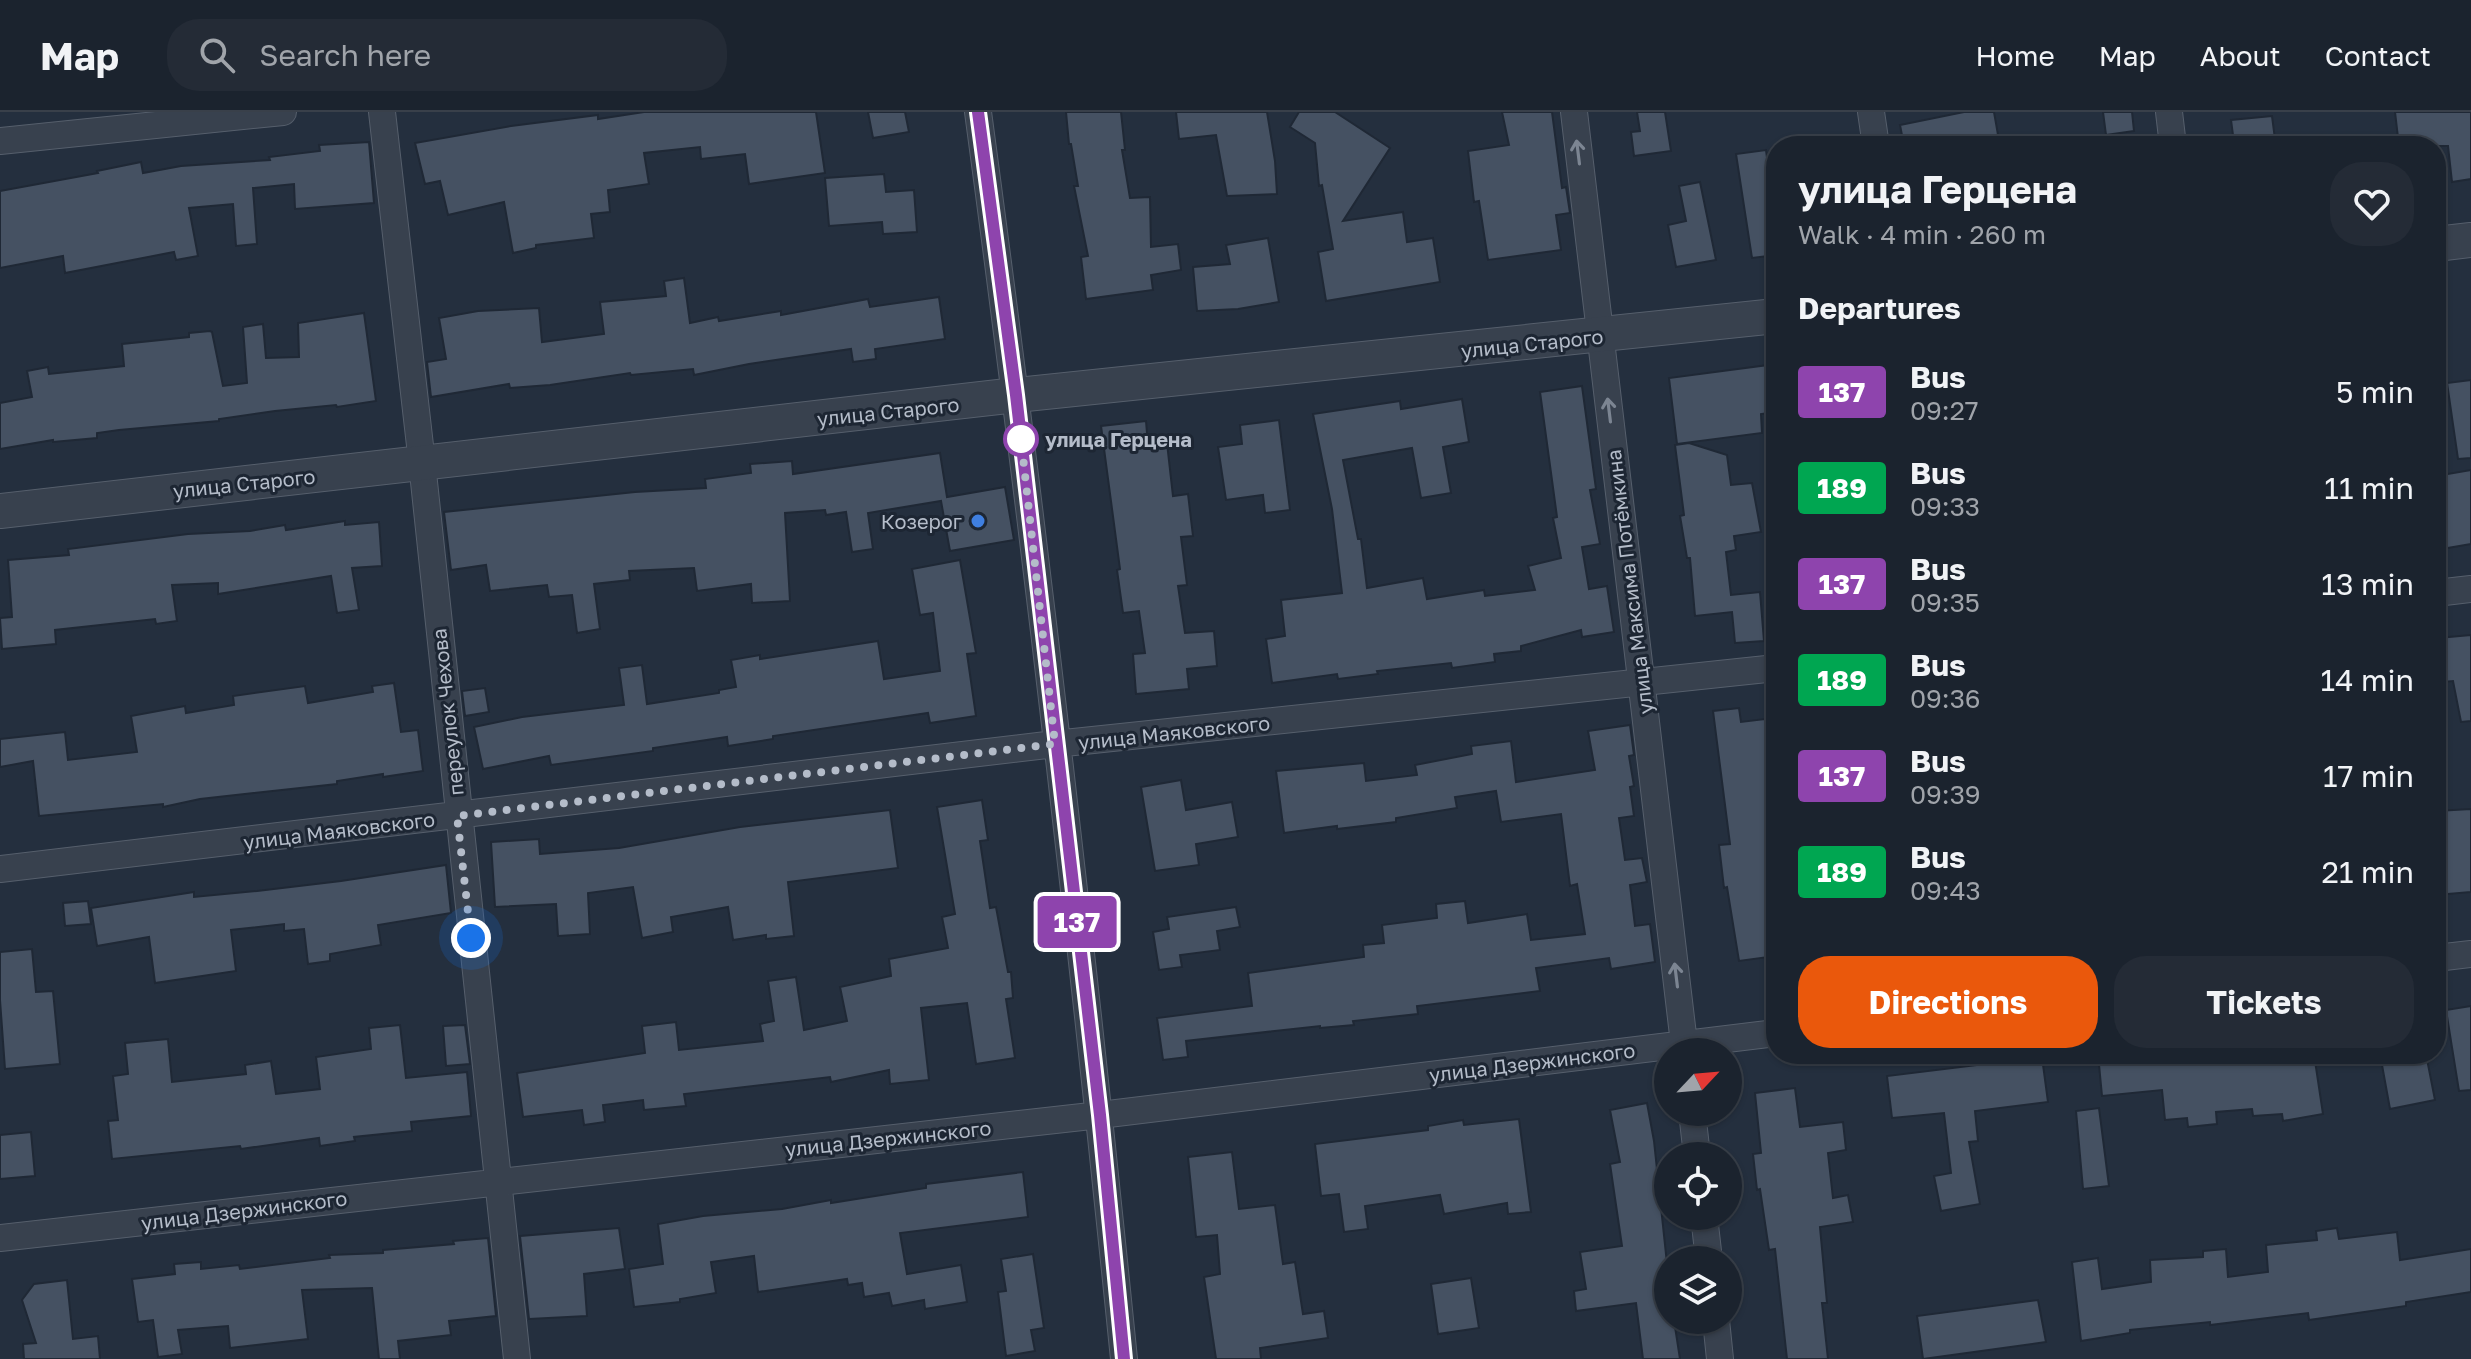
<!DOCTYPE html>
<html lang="en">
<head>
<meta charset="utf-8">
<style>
  body { margin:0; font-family:"Golos Text",sans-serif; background:#242b36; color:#f1f3f6; height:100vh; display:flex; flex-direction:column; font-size:30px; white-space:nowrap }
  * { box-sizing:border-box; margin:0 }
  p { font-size:26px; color:#a0a4aa }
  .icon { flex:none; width:44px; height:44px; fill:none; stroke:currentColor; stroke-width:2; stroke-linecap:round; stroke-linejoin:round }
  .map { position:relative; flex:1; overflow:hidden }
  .side { position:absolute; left:1766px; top:24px; width:680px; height:928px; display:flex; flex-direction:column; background:#1b232e; border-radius:32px; box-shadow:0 2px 6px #0004,0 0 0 2px #39404a }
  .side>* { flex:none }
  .badge { padding:0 16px; border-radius:6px; font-size:28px; line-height:52px }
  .needle { width:52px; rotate:64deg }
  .buttons { position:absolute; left:1654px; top:926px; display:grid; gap:16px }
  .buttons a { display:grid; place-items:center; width:88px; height:88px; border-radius:50%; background:#1b232e; box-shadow:0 2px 6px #0004,0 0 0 2px #39404a; font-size:40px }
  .you { position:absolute; width:40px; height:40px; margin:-20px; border:6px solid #fff; border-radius:50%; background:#1a73e8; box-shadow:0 0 0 12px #1a73e833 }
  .map>.badge { position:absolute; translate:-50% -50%; box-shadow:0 0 0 4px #fff }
  h2 { padding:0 32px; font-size:30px; line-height:72px }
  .round { display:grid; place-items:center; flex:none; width:84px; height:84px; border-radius:32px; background:#242b36 }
  .head { display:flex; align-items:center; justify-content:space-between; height:136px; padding:0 32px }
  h1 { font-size:38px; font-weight:700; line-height:60px }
  .cta { display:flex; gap:16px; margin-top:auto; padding:16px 32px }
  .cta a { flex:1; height:92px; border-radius:32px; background:#ea580c; color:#fff; font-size:32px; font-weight:700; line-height:92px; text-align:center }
  .cta a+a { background:#242b36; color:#f1f3f6 }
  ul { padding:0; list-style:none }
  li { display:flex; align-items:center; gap:24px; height:96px; padding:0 32px }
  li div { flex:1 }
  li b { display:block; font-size:30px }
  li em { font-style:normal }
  li .badge { min-width:88px; font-weight:700; text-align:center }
  header { display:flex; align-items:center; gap:48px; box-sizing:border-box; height:112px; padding:0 40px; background:#1b232e; border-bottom:2px solid #39404a }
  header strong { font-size:38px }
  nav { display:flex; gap:44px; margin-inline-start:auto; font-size:28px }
  .search { width:560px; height:72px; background:#242b36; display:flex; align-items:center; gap:20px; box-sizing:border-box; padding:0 28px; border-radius:32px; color:#a0a4aa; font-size:30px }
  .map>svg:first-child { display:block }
</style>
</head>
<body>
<header>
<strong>Map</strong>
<div class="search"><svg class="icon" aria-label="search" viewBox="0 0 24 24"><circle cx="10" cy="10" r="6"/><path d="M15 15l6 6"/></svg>Search here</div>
<nav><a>Home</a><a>Map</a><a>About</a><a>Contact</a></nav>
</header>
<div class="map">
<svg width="2471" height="1247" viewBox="0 0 2471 1247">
  <rect width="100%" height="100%" fill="#242f3e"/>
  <path fill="#455162" stroke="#1f2835" stroke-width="2" d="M644 0H816L825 61 749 72 745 42 701 47 700 35 644 41 649 72 608 78 610 100 591 102 594 126 536 133V136L513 141 504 90 448 103 440 69 425 72 415 31 511 14 598 3V7Z
    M868 0H905L909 20 873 26Z
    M1066 0H1121L1125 38H1122L1130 86 1150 85 1151 135 1178 132 1181 158 1151 163 1153 178 1086 187 1081 145 1088 144 1074 74H1078L1071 32H1069Z
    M1176 0H1267L1275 49 1277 82 1227 84 1216 23 1179 27Z
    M1299 0H1335L1390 36 1343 109 1403 100 1407 130 1433 126 1440 170 1326 189 1318 140 1333 137 1322 73 1319 74 1315 31 1290 15Z
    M1502 0H1552L1562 76 1566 75 1570 101 1556 103 1561 138 1488 148 1479 89 1474 90 1468 39 1509 33Z
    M1637 0H1665L1671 39 1634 44 1631 20 1640 19Z
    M1964 0H1994L2000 34H1904L1900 13Z
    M2103 0H2132L2134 19 2106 23Z
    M2395 0H2471V67L2452 70 2448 34H2399Z
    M2272 4 2275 27 2234 31 2231 8Z
    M369 30 374 91 295 97 294 72 253 76 257 132 236 134 233 92 189 96 198 144 176 148 174 140 65 161 63 144 0 156V79L98 61 97 59 141 50 143 61 181 54 270 48 269 45 320 39 319 33Z
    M1766 38 1776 112V143L1752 146 1736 42Z
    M884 62 886 80 914 78 917 120 883 122 882 110 829 114 825 66Z
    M1700 70 1716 148 1676 155 1668 113 1686 109 1679 74Z
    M1268 126 1279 190 1238 197 1197 199 1193 155 1230 152 1226 133Z
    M684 166 690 211 718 205 719 209 781 199V203L868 187 870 195 939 185 945 227 875 237 876 247 853 250 851 237 749 252 694 263 693 257 631 263 630 261 550 273 510 276 509 272 431 285 427 250 446 247 439 206 478 199 539 196 542 230 604 222 600 190 666 184 664 169Z
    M364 201 376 289 337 295 336 293 275 299 219 307V309L119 318 97 321V326L53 330V328L0 337V291L32 285 27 259 48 255 49 262 124 254 122 232 189 225V221L210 219 212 220 223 274 247 271 243 215 263 212 266 246 299 245 298 211Z
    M1776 252V300L1761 302 1762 321 1677 332 1669 266Z
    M2471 268V346L2458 347 2447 271Z
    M1582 274 1596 377 1590 378 1600 432 1582 435 1589 477 1607 474 1614 520 1582 525 1581 518 1521 534V539L1494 542 1495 550 1452 556 1451 551 1377 559 1378 562 1338 567 1337 562 1272 571 1266 527 1285 524 1281 488 1342 481 1332 397 1313 302 1400 289 1401 297 1462 287 1469 330 1443 335 1451 381 1421 386 1412 336 1343 348 1358 427H1361L1367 476 1423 466 1427 487 1484 478 1485 484 1535 478 1528 454 1561 446 1553 406 1557 405 1540 280Z
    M1279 308 1290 398 1265 401 1263 383 1226 388 1218 335 1242 332 1240 313Z
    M1146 309 1148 333 1167 331 1173 384 1188 382 1193 424 1181 425 1187 473 1178 474 1185 521 1214 519 1217 554 1187 557 1189 577 1136 582 1133 542 1145 541 1139 499 1123 501 1117 458 1120 457 1101 314Z
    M1689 331 1727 343 1731 373 1752 371 1761 420 1734 424 1736 438 1726 440 1731 483 1760 480 1764 529 1735 531 1732 500 1695 504 1690 446H1687L1680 404 1684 403 1675 333Z
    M940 341 947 385 1005 375 1014 428 950 439 941 389 868 401 873 437 852 440 846 400 826 403 825 398 785 401 790 489 752 491 751 472 697 479 694 456 629 459 630 468 594 472 600 517 577 521 572 483 549 485 547 473 490 479 486 453 451 458 444 400 635 380 706 376 705 367 751 361 750 352 792 349 793 362Z
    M2471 358V432L2436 438V364Z
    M345 409V413L379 410 382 454 352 456 359 498 337 501 331 464 218 482V471L172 473 177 509 156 512 155 507 55 518 56 532 2 537 0 506 12 505 8 448 69 443 68 437 188 422 250 419 285 413 286 418Z
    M960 448 976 541 967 542 976 604 930 611 928 601 773 624V627L728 634 727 625 653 636V639L551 653 549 644 483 657 474 615 522 605 624 593 619 556 642 553 647 592 719 581V578L736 575 731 548 760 543V547L878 529 884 567 940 559 933 501 920 503 912 457Z
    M2471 523V609L2461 610 2453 569 2443 570 2438 526Z
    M394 571 401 620 418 618 423 659 383 665V662L337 669V672L200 687 163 695V692L39 704 33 649 0 655V627L65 620 68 648 137 640 131 604 185 594 186 601 234 593 233 584 305 574 308 591 373 580 372 574Z
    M485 576 489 600 465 604 462 579Z
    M1739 596 1741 610 1765 607 1776 703V844L1739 849 1727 775 1724 776 1719 733 1730 732 1713 599Z
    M1630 613 1634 643 1629 644 1634 674 1630 675 1634 704 1619 706 1625 748 1642 746 1647 770 1630 773 1635 814 1650 812 1655 850 1611 857 1609 846 1536 856 1540 879 1417 894 1418 902 1353 909 1354 913 1320 916V914L1186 929 1188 945 1163 948 1157 906 1252 894 1248 861 1364 845 1363 833 1384 831 1382 813 1437 806 1436 792 1465 789 1468 811 1527 802 1531 828 1585 822 1577 772 1570 774 1561 702 1501 710 1496 679 1455 685 1457 696 1396 706V710L1337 717V714L1284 721 1276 659 1364 651 1366 669 1417 663 1415 653 1472 642 1471 634 1511 629 1516 670 1595 658 1588 619Z
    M1181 668 1186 698 1232 690 1238 725 1196 732 1199 753 1155 759 1141 675Z
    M982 688 988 728 980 729 990 796 996 795 1008 860H1011L1013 886 1006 887 1015 946 976 952 967 891 921 896 929 968 890 972 889 958 831 970 830 965 684 982 686 994 644 998 643 988 603 993 605 1010 584 1013 582 998 523 1005 517 961 645 941 642 914 676 910 679 938 763 929 760 912 774 909 768 869 796 865 804 918 847 909 840 875 891 864 889 847 948 836 942 805 955 802 937 695Z
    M2471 697V780L2436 783V699Z
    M890 698 898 756 788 770 794 824 766 827V823L733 828 728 795 671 805 673 820 642 826 633 775 588 781 590 822 558 824 556 792 495 795 491 730 539 727 540 742 619 736 740 715Z
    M446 753 451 801 378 813 381 833 330 842V849L308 852 304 817 284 819V812L231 818 236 859 155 871 149 825 97 834 91 796 194 780V785L257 779 341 769Z
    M88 789 91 812 65 814 63 791Z
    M1236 795 1240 815 1217 819 1220 838 1180 843 1182 855 1159 858 1153 820 1169 817 1167 805Z
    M32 837 36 880 53 879 60 952 5 957 0 888V840Z
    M2471 894V978L2459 979 2446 898Z
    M400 913 406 966 467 960 471 1004 411 1010 412 1019 354 1025 355 1029 320 1034 319 1026 241 1037 240 1034 112 1047 108 1009 118 1008 113 964 128 962 125 931 168 927 172 970 246 962 245 953 271 949 276 982 320 977 316 945 371 937 369 916Z
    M465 913 470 952 446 954 443 914Z
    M2098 942H2314L2323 1002 2283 1009 2282 1002 2253 1004 2252 997 2216 1000 2217 1012 2188 1015 2187 1006 2165 1008 2162 978 2102 984Z
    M2380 942H2426L2435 988 2390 997Z
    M2042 945 2048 990 1975 999 1978 1029 1969 1030 1980 1092 1941 1099 1934 1064 1951 1061 1944 1001 1892 1006 1887 964Z
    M1795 976 1800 1015 1843 1010 1846 1038 1828 1041 1833 1086 1848 1083 1853 1110 1820 1115 1827 1191H1822L1828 1247H1787L1775 1137 1769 1138 1760 1077 1757 1078 1753 1042 1761 1041 1755 981Z
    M1647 991 1654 1029 1668 1161V1208H1674L1680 1247H1643L1636 1191 1576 1199 1574 1179 1586 1177 1580 1140 1622 1134 1610 1052 1620 1050 1610 998Z
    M2099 996 2109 1074 2083 1077 2076 999Z
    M1519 1007 1531 1100 1508 1102 1507 1091 1444 1102 1440 1083 1365 1094 1368 1117 1344 1120 1339 1082 1321 1084 1315 1032 1428 1018V1014L1463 1008 1464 1013Z
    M31 1020 35 1064 0 1067V1023Z
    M1232 1040 1239 1097 1275 1093 1283 1152 1295 1150 1303 1202 1324 1199 1328 1226 1260 1236 1261 1247H1216L1204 1165 1220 1162 1217 1123 1196 1125 1188 1045Z
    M1023 1060 1028 1105 900 1121 907 1162 961 1153 967 1190 925 1197 924 1188 892 1194 889 1181 864 1185 862 1171 848 1173 847 1167 758 1180 754 1144 711 1150 716 1181 680 1187V1190L634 1195 629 1157 663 1152 658 1112 703 1104 782 1097 831 1088V1091L926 1076V1072Z
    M619 1116 625 1157 584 1162 587 1204 529 1207 520 1124Z
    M2337 1116 2339 1127 2397 1120 2400 1148 2471 1137V1180L2406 1190V1194L2309 1208 2308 1201 2210 1213V1210L2130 1218V1221L2081 1229 2072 1150 2098 1146 2102 1177 2151 1170 2150 1148 2203 1145V1139L2226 1137 2228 1165 2268 1160 2266 1133 2317 1128 2316 1119Z
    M488 1126 496 1204 449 1209 451 1223 398 1229 400 1247H379L372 1176 302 1178 308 1227 230 1236 228 1214 178 1218 182 1242 158 1245 153 1208 138 1210 132 1167 175 1162 174 1152 201 1150V1157L239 1153 240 1157 330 1146 329 1143 383 1141V1138L454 1132 453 1129Z
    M1033 1142 1044 1216 1031 1218 1035 1239 1006 1244 998 1180 1006 1179 1001 1147Z
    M1471 1166 1479 1216 1438 1222 1431 1172Z
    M67 1168 73 1227 98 1224 100 1247H24L23 1232 36 1231 22 1188 34 1172Z
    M2038 1188 2046 1230 1923 1247 1917 1204Z"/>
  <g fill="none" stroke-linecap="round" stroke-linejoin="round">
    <defs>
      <path id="minor" d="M382 0 422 351 517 1247
        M978 0C1034 415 1082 831 1124 1247
        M1574 0 1685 940
        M1871 0 1876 34
        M2169 0 2173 34
        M0 29 283 0
        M2436 481 2471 477
        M0 757 1055 632 1776 556
        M2436 846 2471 842
        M1692 1000 1697 1044
        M1704 1104 1709 1148
        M0 1126 1100 1003 1776 921
        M1716 1208 1720 1247"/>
      <path id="tertiary" d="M2436 132 2471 128
        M0 399 1016 283 1776 204"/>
    </defs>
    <use href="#minor" stroke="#565f6c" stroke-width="28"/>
    <use href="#tertiary" stroke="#565f6c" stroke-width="36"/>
    <use href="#minor" stroke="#38414e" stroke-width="26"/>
    <use href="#tertiary" stroke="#38414e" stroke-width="34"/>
  </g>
  <defs><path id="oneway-shaft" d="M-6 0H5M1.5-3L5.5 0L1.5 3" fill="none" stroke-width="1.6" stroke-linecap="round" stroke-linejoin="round" transform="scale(2)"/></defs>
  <g stroke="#7c8592">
    <use href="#oneway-shaft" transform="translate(1578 40) rotate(-97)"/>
    <use href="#oneway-shaft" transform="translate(1609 298) rotate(-97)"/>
    <use href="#oneway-shaft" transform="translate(1676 863) rotate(-97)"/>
  </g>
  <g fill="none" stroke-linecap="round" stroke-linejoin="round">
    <defs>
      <path id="line" d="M978 0 1016 283 1100 1003 1124 1247"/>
    </defs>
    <use href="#line" stroke="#fff" stroke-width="18"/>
    <use href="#line" stroke="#8e44ad" stroke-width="12"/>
    <path stroke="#b4bcc9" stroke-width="8" stroke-dasharray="0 14.4" d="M471 826 457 704 1055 632 1021 327"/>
  </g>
  <circle fill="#fff" stroke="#8e44ad" stroke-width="4" cx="1021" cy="327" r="16"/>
  <circle fill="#3f7fe0" stroke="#1d2633" stroke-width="3" cx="978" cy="409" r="8"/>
  <g text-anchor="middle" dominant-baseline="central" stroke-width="6" stroke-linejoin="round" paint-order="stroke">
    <g font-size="20" fill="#b4bcc9" stroke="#1d2633">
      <text transform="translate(1532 231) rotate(-6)">улица Старого</text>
      <text transform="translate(888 299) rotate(-6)">улица Старого</text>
      <text transform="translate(244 371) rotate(-6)">улица Старого</text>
      <text transform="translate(1629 470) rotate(-97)">улица Максима Потёмкина</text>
      <text transform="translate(447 600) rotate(-96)">переулок Чехова</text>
      <text transform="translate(1174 620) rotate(-6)">улица Маяковского</text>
      <text transform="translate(339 718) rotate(-7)">улица Маяковского</text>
      <text transform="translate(1532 950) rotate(-7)">улица Дзержинского</text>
      <text transform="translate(888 1026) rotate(-6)">улица Дзержинского</text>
      <text transform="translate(244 1098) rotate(-7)">улица Дзержинского</text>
    </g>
    <g font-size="20" font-weight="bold" fill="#b4bcc9" stroke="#1d2633" text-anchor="start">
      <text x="1045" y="327">улица Герцена</text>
    </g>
    <g font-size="20" fill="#b4bcc9" stroke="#1d2633" text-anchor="end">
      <text x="962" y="409">Козерог</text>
    </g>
  </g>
</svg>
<div class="buttons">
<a><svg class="needle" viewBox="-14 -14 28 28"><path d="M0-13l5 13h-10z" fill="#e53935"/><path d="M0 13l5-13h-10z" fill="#a0a4aa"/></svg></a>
<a><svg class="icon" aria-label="locate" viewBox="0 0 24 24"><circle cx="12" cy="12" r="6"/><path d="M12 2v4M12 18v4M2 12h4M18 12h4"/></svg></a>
<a><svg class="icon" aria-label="layers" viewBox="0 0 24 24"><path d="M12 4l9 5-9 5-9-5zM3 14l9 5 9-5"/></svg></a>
</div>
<div class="you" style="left:471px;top:826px"></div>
<b class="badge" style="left:1077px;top:810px;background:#8e44ad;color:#fff">137</b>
<section class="side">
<div class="head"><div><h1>улица Герцена</h1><p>Walk · 4 min · 260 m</p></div><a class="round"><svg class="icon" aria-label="heart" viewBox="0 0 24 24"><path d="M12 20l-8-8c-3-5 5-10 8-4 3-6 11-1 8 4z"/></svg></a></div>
<h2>Departures</h2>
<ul>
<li><span class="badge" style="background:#8e44ad;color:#fff">137</span><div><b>Bus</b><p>09:27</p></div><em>5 min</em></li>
<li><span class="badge" style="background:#00a651;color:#fff">189</span><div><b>Bus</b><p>09:33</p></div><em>11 min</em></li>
<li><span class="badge" style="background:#8e44ad;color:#fff">137</span><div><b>Bus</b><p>09:35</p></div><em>13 min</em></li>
<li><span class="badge" style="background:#00a651;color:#fff">189</span><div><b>Bus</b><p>09:36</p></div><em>14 min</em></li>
<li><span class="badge" style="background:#8e44ad;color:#fff">137</span><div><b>Bus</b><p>09:39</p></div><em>17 min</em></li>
<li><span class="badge" style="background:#00a651;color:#fff">189</span><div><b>Bus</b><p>09:43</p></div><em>21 min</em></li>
</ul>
<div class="cta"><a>Directions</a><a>Tickets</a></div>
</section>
</div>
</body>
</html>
